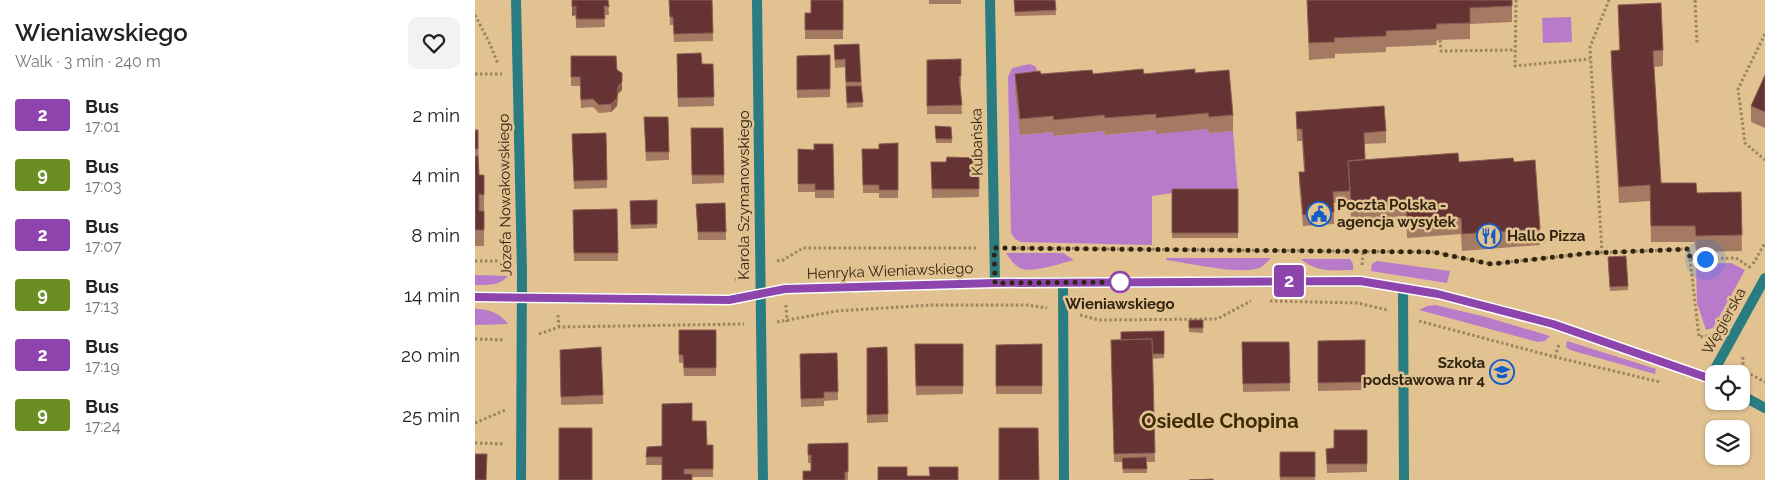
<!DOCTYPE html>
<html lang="en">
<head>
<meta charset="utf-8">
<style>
  body { margin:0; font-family:Raleway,sans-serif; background:#f2f2f2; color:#222; height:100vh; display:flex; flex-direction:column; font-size:19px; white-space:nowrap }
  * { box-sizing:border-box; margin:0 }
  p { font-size:16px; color:#767676 }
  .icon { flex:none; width:28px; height:28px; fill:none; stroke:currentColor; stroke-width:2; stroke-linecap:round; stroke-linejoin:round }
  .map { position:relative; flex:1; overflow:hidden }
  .drawer { display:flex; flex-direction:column; background:#fff; width:475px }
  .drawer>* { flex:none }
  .badge { padding:0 10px; border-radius:4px; font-size:18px; line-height:32px }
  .fabs { position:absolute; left:1230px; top:365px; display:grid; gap:10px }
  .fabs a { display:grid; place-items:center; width:45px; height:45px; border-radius:10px; background:#fff; box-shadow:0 1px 4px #0004; font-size:25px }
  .you { position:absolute; width:25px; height:25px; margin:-12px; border:4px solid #fff; border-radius:50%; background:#1a73e8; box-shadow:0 0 0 8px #1a73e833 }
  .map>.badge { position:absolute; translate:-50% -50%; box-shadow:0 0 0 2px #fff }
  .round { display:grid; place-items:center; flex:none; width:52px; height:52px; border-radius:10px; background:#f2f2f2 }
  .summary { display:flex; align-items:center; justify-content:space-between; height:85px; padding:0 15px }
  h1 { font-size:24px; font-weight:600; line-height:38px }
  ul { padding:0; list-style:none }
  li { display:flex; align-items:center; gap:15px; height:60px; padding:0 15px }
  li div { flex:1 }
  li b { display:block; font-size:19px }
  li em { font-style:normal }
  li .badge { min-width:55px; font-weight:700; text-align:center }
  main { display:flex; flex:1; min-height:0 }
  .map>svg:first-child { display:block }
</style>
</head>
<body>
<main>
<section class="drawer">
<div class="summary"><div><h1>Wieniawskiego</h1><p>Walk · 3 min · 240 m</p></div><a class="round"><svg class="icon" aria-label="heart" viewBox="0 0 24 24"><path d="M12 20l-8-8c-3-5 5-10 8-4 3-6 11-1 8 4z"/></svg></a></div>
<ul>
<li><span class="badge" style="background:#8e44ad;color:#fff">2</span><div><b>Bus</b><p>17:01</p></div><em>2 min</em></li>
<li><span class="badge" style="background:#6b8e23;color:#fff">9</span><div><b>Bus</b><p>17:03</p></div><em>4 min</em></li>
<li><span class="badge" style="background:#8e44ad;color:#fff">2</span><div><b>Bus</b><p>17:07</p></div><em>8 min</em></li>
<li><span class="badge" style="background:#6b8e23;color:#fff">9</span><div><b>Bus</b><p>17:13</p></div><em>14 min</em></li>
<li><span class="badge" style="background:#8e44ad;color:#fff">2</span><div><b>Bus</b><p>17:19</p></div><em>20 min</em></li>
<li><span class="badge" style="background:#6b8e23;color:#fff">9</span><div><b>Bus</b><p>17:24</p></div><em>25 min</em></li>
</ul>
</section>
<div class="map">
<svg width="1290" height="480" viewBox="0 0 1290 480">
  <rect width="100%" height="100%" fill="#e2c291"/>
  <path fill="#b87bca" d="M1096 17 1097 42 1068 43 1067 18Z
    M555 64 561 67 565 87 545 135 578 132 579 136 629 131 630 135 681 130 733 129 734 133 758 131 763 193H697L677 196V245L546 242 540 239 536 233 533 77 537 68Z
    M531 253H588L599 260C587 263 555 274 545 268 539 265 535 259 531 253Z
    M691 258H796C792 262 789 266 784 268 764 275 713 263 691 260Z
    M826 259H875L878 264V270C857 270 842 273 826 259Z
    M902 261 975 271 972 283 896 271 897 264Z
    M1256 263 1270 270 1238 328 1231 330 1222 303 1221 264Z
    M0 275 33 276C24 286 13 285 0 285Z
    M960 305 1011 317 1075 336 1070 341 1063 342 944 310 952 306Z
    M0 309C14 309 25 313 33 324L0 325Z
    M1092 341 1181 369 1180 374 1095 350 1091 347Z"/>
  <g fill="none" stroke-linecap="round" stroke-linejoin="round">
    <path stroke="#9c845f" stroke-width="3" stroke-dasharray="2.5 2.5" stroke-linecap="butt" d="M1041 0 1040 66 1115 59
      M1220 0 1222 43
      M0 15 15 44 23 64
      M1290 34 1263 89 1270 143 1290 160
      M965 40 966 51 1040 50
      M0 74H27
      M537 248 958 252 1016 264 1116 253 1214 249 1215 259 1261 258 1276 268
      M1127 253 1115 47 1134 0
      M1215 259 1224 337 1238 335
      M0 261H21L30 266
      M302 261 308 260 328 248H503
      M1278 264 1290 243
      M887 265 888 251
      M260 280 263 278 267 269
      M795 301 883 303 912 310
      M311 305 312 322
      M83 315 84 327
      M605 315 624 320 742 319 776 301
      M944 321 1080 357 1185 382
      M302 322 362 311 456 305H552L572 308
      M64 334 84 327 269 324
      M0 339 29 340
      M1080 357 1084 344
      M1268 357C1266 372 1279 376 1290 382
      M0 423 30 410
      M0 443 30 444"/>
    <path stroke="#297d81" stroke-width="10" d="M41 0 47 271 46 480
      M282 0 288 480
      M515 0 520 283
      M588 282 589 480
      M928 289 929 480
      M0 297 253 300 310 289 520 283 885 281 963 294 1078 324 1239 380
      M1235 378 1290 278
      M1266 395 1290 408"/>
  </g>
  <path fill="#a47a63" d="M97 0H133L134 15H129L130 27 101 28V15L97 16Z
    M194 0H237L238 41 199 42 198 25H195Z
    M368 0V39H330V13H336Z
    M454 0H486V4H454Z
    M539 0H580L581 15 540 16Z
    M832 0H1037V22L995 24V39L962 40 961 45 911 47V52L860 54V58L834 60Z
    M1143 5 1188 50V66L1179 67 1186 183 1222 193 1266 192 1267 251 1221 252 1220 242H1176L1175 201 1144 203 1136 67V51L1144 50Z
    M384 44 388 107 372 108 370 67 360 68 359 45Z
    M202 54 227 64H238L239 106 203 107Z
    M355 55V97L322 98V56Z
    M96 56 142 70 147 90 143 94 142 106 136 112 124 113 118 107 106 108 105 86H96Z
    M486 59V85H485L487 114H452V60Z
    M720 73 758 115V131L734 133 733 129 681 134V130L630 135 629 131 579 136 578 132 545 135 540 90V74H566Z
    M1290 75V128L1276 122V106Z
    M821 112 911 131V143L889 144 890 159 984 162H1039L1065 229V245L987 251 986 234 932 238 931 216 876 220 875 197V202L859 203V224L828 226 824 183V172H829L827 141H822Z
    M169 117H193L194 160 171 161Z
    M460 126 476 127 477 143H461Z
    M216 128H248L249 183 217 184Z
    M0 130H3L4 175H9V211H4H9V246H0Z
    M131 133 132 188 99 189 97 134Z
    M423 143V198H404V193H388L387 149H404Z
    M358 144 359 198H340V192H323V149L339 150Z
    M504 158V197L457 198 456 162H471Z
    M697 189H763V238H697Z
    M182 200V228L156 229 155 201Z
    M250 203 251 240H223L221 204Z
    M142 209 143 261H99L98 210Z
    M1133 262 1153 286V290L1135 291Z
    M714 320H728V333L714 332Z
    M204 330H241V376H209L208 363H204Z
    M689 331V358L678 359 680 462H671L672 473H648L647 462H639L636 340H646Z
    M890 340V390L843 391V341Z
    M767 342H814L815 391 768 392Z
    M440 344H488V394L441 395Z
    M567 344V394H521V345Z
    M412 347 413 422 392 423V348Z
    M85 350 128 395V404L86 405Z
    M362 353 363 400 349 401V406L326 407 325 354Z
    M217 421 232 445H238V477H217L187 465H171L172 447 187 446Z
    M892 430V472L852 473 851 449 859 448Z
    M373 443V480H328L336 471V463H333V444Z
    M805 452H840V480H805Z"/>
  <path fill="#8b5e51" d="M101 6V15L97 16V7Z
    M147 82V90L143 94 142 106 136 112V104L143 86Z"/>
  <path fill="#663335" stroke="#8b5e51" d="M97 0H133L134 7 129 6 130 19H101V6L97 7Z
    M194 0H237L238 33 199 34 198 17H195Z
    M336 0H368V30H330V13H336Z
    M539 0H580L581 10 540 12Z
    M832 0H1037V6L995 8V23L962 24 961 29 911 31V36L859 38 860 42 834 43Z
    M1186 3 1188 50 1178 51 1186 183H1221L1222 193 1266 192 1267 235 1221 236 1220 226H1176L1175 185 1144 187 1136 51 1145 50 1143 5Z
    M384 44 386 82H371L370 59 360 60 359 45Z
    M226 53 227 64H238L239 97 203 98 202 54Z
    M355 55V89L322 90V56Z
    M96 56H141L142 70 147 73V82L143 86 142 98 136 104 124 105 118 99 106 100 105 77H96Z
    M486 59V76L484 77 487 105 452 106V60Z
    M668 69 669 74 720 69V73L754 70 758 115 734 117 733 113 681 118V114L630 118 629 115 579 120 578 116 545 119 540 74 565 71 566 74 617 70 618 74Z
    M1290 75V112L1276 106Z
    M371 86H386L388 102 372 103Z
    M909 106 911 131 889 133 890 159 873 161 875 191 858 192 859 212 828 215 824 172H830L827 129H822L821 112Z
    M169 117H193L194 152H171Z
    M460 126 476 127 477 139H461Z
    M216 128H248L249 175H217Z
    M0 130H3V149H0Z
    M131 133 132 180 99 181 97 134Z
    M423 143V190H404V185H388L387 149H404V144Z
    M339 144H358L359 190H340V184H323V149L339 150Z
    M983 153 984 162 1038 158 1039 162 1060 160 1065 229 987 234 986 218 932 221 931 200 876 204 873 161Z
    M0 156H3L4 175H9V195L4 194V211H9V230H0Z
    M472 157 504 158V189H457L456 162H471Z
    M697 189H763V233H697Z
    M182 200V224L156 225 155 201Z
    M250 203 251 232H223L221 204Z
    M142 209 143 253H99L98 210Z
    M1151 256 1153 286 1135 287 1133 257Z
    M714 320H728V328H714Z
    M204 330H241V368H209L208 355H204Z
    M689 331V354H678L677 339 646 340V332Z
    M677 339 680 453 639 454 636 340Z
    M890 340V382L843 383V341Z
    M767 342H814L815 383 768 384Z
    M440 344H488V386H441Z
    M567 344V386H521V345Z
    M126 347 128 395 86 397 85 350Z
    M412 347 413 414 392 415V348Z
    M362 353 363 392H349V398L326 399 325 354Z
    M217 403V421H231L232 445H238V469H209V474H217V480H187V457H171L172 447 187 446V404Z
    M84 428H117V480H84Z
    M524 428H563L564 480H524Z
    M859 430H892V464H852L851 449 859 448Z
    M373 443V472H370V480H328V471H336V455H333V444Z
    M805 452H840V477H805Z
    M0 454H12L11 480H0Z
    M671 457 672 469H648L647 458Z
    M403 467H432V476H455L454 467H483V480H403Z
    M738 479V480H714Z"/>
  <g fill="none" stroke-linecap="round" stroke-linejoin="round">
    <defs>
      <path id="line" d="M0 297 254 300 310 289 520 283 885 281 963 294 1078 324 1239 380"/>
    </defs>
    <use href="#line" stroke="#fff" stroke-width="11"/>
    <use href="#line" stroke="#8e44ad" stroke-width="8"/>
    <path stroke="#312512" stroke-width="5" stroke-dasharray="0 9" d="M645 282 520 283 519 248 958 252 1016 264 1116 253 1214 249 1215 259H1230"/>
  </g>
  <defs>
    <symbol id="civic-ring" viewBox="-11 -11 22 22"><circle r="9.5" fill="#e2c291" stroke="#115ec9" stroke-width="1.5"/><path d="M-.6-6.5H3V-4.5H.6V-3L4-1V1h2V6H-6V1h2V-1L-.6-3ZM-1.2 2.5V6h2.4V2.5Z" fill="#115ec9"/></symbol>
    <symbol id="restaurant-ring" viewBox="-11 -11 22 22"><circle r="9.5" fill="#e2c291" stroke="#115ec9" stroke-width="1.5"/><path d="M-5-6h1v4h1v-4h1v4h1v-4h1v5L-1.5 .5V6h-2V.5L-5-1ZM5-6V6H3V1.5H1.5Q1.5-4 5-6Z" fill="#115ec9"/></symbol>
    <symbol id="school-ring" viewBox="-11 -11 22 22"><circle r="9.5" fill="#e2c291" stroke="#115ec9" stroke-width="1.5"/><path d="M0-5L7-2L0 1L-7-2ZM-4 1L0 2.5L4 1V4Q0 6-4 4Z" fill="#115ec9"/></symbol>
  </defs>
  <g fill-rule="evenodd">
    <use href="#civic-ring" x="830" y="200" width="28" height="28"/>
    <use href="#restaurant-ring" x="1000" y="222" width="28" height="28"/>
    <use href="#school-ring" x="1013" y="358" width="28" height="28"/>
  </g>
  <circle fill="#fff" stroke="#8e44ad" stroke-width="2.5" cx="645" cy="282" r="10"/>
  <g text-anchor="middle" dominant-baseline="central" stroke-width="5" stroke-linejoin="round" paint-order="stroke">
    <g font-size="15" fill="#312512" stroke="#e2c291">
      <text transform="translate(502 142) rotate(-91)">Kubańska</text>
      <text transform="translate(30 195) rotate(-91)">Józefa Nowakowskiego</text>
      <text transform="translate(269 195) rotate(-90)">Karola Szymanowskiego</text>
      <text transform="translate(415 271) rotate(-2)">Henryka Wieniawskiego</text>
      <text transform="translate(1249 321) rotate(-61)">Węgierska</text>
    </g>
    <g font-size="15" font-weight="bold" fill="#312512" stroke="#e2c291" text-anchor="start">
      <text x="862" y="205">Poczta Polska -<tspan x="862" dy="17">agencja wysyłek</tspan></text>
      <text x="1032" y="236">Hallo Pizza</text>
      <text x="1010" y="363" text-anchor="end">Szkoła<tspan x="1010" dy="17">podstawowa nr 4</tspan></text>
    </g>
    <g font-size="15" font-weight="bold" fill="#312512" stroke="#e2c291">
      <text x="645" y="304">Wieniawskiego</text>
    </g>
    <g font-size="20" font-weight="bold" fill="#3f2b04" stroke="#e2c291">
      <text x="745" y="421">Osiedle Chopina</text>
    </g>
  </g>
</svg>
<div class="fabs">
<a><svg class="icon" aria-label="locate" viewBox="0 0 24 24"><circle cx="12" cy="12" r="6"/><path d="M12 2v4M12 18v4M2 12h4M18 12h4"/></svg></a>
<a><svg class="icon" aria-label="layers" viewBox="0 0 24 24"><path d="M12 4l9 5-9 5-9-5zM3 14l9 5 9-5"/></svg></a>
</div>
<div class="you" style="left:1230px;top:259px"></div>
<b class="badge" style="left:814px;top:281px;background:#8e44ad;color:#fff">2</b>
</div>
</main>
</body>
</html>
